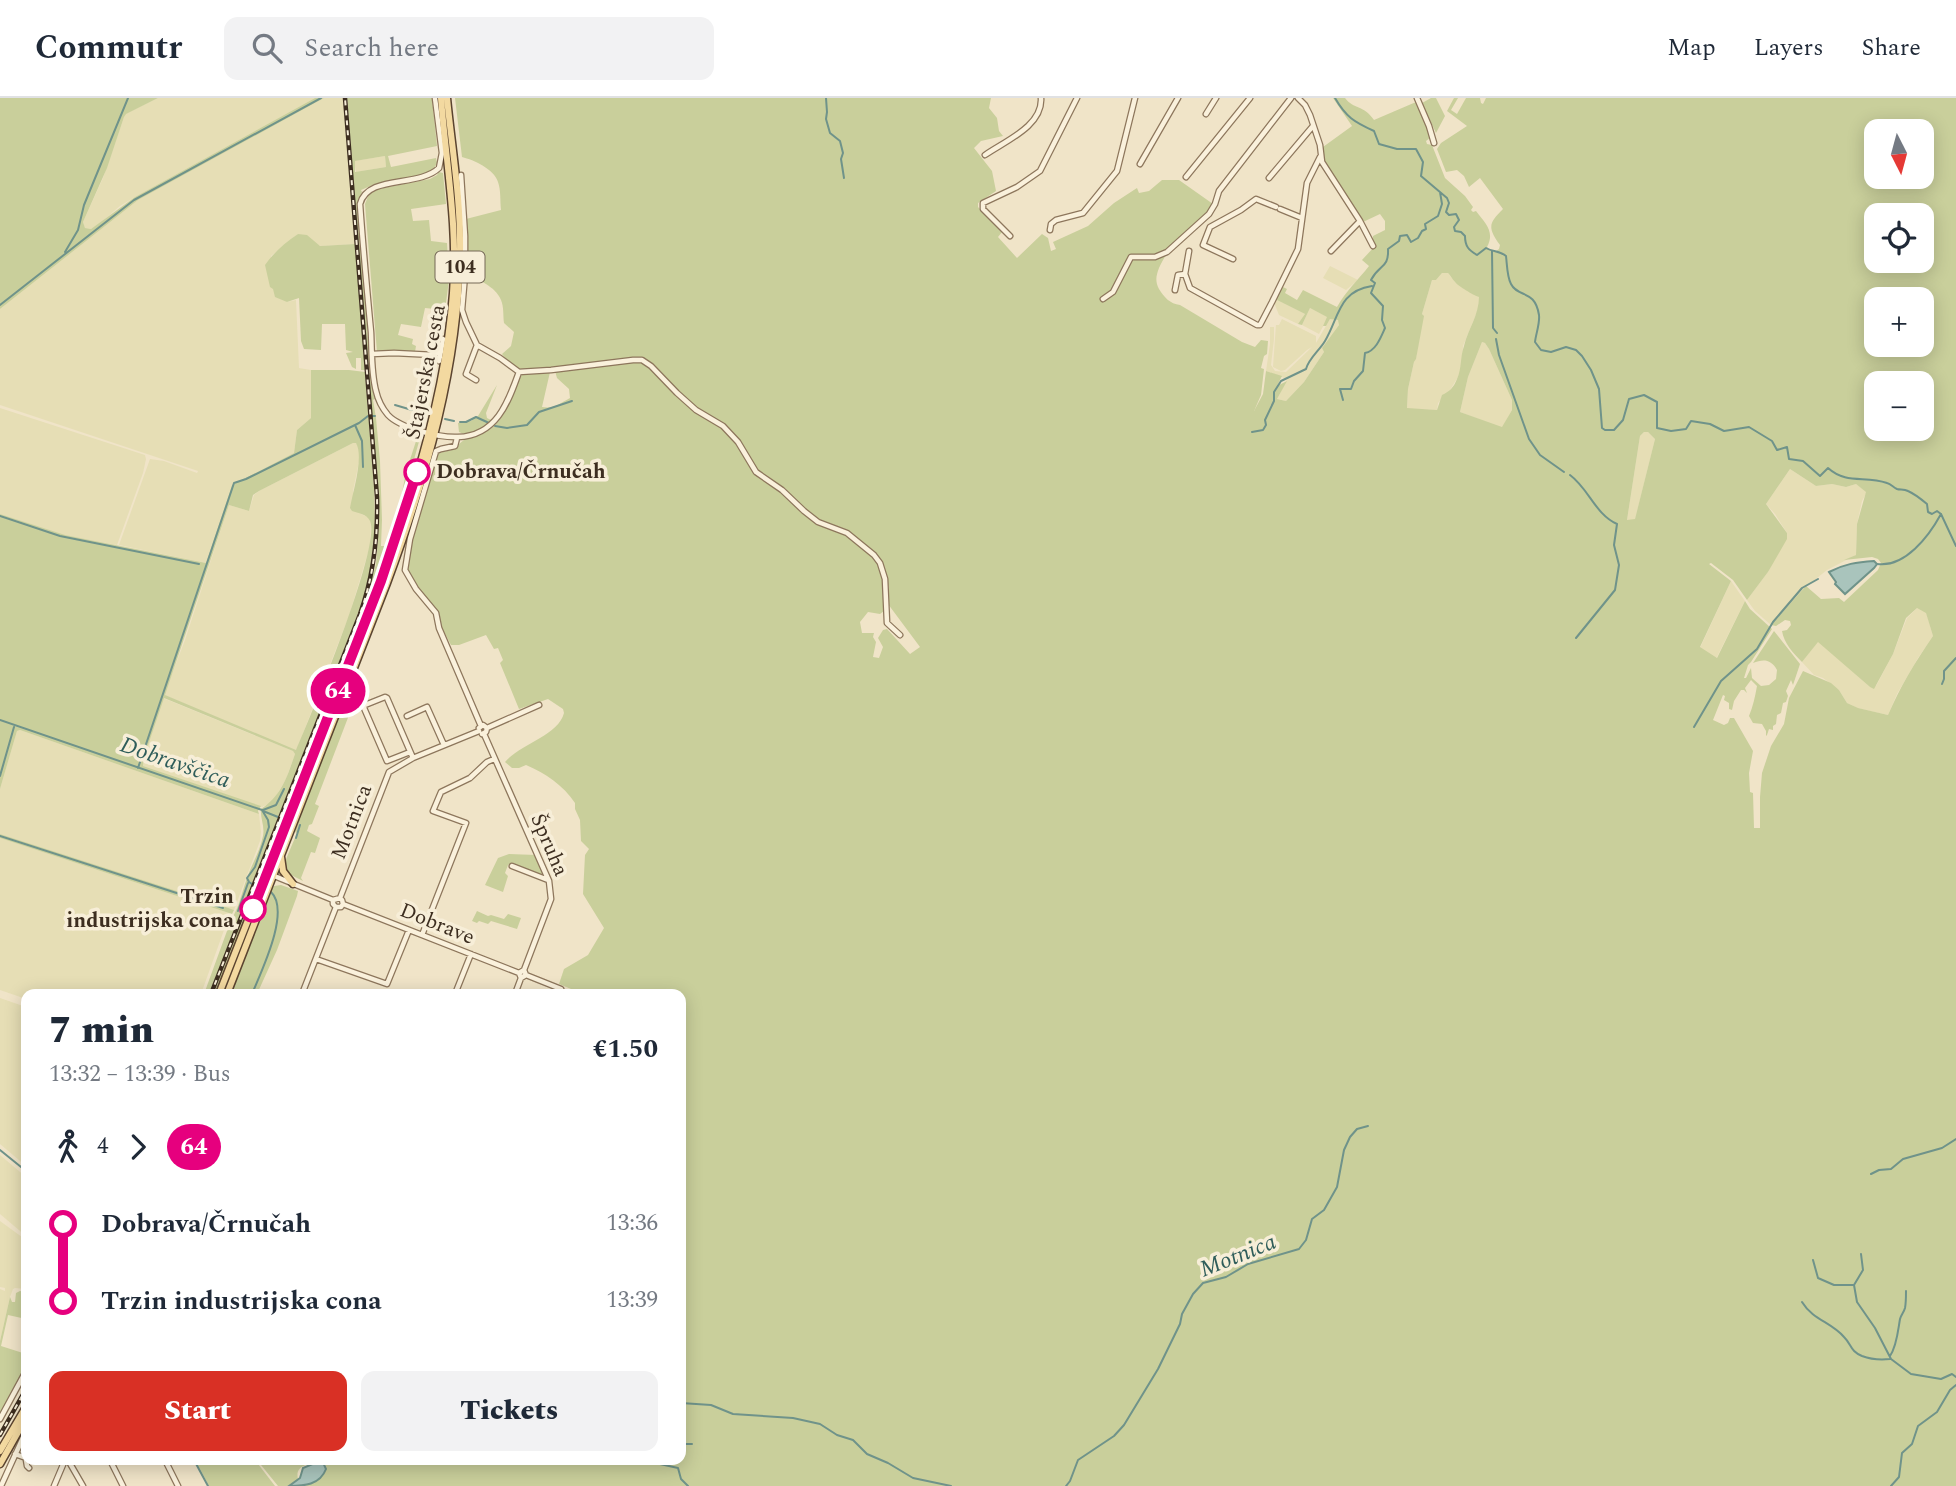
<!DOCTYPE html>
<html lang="en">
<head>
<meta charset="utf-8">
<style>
  body { margin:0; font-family:Spectral,serif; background:#f2f2f3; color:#1f2937; height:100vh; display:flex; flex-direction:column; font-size:26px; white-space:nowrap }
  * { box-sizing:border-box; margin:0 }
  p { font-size:23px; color:#747a83 }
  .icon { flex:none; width:38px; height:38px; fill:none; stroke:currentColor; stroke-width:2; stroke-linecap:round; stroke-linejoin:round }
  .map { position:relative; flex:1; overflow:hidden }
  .details { position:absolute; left:21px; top:891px; width:665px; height:476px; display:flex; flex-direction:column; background:#fff; border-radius:14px; box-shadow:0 4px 18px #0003 }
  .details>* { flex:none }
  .badge { padding:0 14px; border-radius:23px; font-size:24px; line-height:46px }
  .needle { width:46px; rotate:174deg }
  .tools { position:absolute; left:1864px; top:21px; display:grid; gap:14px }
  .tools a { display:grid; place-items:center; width:70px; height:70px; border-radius:14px; background:#fff; box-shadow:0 4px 18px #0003; font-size:35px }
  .map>.badge { position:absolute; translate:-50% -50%; box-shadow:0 0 0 4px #fff }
  .legs { display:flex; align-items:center; gap:10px; height:77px; padding:0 28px; font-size:23px }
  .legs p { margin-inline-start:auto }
  .head { display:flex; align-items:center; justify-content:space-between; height:119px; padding:0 28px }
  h1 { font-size:38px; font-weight:800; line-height:52px }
  .cta { display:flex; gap:14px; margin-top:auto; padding:14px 28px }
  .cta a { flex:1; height:80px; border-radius:14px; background:#d93025; color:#fff; font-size:28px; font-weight:800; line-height:80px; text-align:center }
  .cta a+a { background:#f2f2f3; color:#1f2937 }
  ul { padding:0 28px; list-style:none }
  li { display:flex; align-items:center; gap:24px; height:77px; font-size:26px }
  li i { display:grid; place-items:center; width:10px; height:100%; margin:0 9px; background:currentColor }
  li i::after { content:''; width:18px; height:18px; margin:-9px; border:5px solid; border-radius:50%; background:#fff }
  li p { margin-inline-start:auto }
  li:first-child i { background:linear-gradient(#0000 50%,currentColor 0) }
  li:last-child i { background:linear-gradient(currentColor 50%,#0000 0) }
  header { display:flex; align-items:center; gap:42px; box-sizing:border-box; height:98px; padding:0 35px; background:#fff; border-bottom:2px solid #e0e1e3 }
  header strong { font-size:33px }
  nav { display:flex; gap:38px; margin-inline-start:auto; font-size:24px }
  .search { width:490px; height:63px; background:#f2f2f3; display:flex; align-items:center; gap:18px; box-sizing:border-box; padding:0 24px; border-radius:14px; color:#747a83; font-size:26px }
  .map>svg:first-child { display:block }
</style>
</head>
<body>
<header>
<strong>Commutr</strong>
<div class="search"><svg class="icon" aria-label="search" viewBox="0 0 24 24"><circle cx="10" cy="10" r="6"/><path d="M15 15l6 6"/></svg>Search here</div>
<nav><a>Map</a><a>Layers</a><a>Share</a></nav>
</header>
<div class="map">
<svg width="1956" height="1388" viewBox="0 0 1956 1388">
  <rect width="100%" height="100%" fill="#f0e4c8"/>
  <path fill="#e6deb5" d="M158 0H315L135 99 120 108 98 127 91 131 85 130 83 124 103 80 125 16Z
    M324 0H343L355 146 320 148 298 136 271 158 273 191 287 204 296 202 299 270 311 272V320L297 332 294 355 232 387 206 465 119 447 150 361 164 363 197 375 198 373 0 307V211L138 102Z
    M385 58 386 69 356 74 354 63Z
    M1330 168 1358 182 1346 192 1323 180Z
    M1442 175H1448L1455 184 1479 199V209L1463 248 1462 269 1458 279 1450 292 1438 305 1437 312 1407 311 1408 291 1414 264 1416 260 1423 218 1422 216 1432 182H1436Z
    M1275 201 1305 216 1301 224 1298 226 1279 217 1275 207Z
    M1310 210 1328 219 1319 236 1302 227Z
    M1282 221 1316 238V245L1330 221H1336L1340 224 1339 227 1322 250 1324 254 1304 284 1286 303 1277 301 1287 281 1266 273 1270 246V229H1274V241L1271 267 1275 273 1286 274 1312 249 1307 252 1285 272 1281 273 1273 269 1276 227H1279Z
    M1482 244 1485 245 1489 251 1512 302V312L1502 330 1460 314 1468 279Z
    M0 310 145 357 146 361 143 375 117 447 64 437 0 416Z
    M1644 334H1648L1655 341 1635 422H1627L1640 338Z
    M353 345H356L359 349V364L353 393 361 416 368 419 371 424 370 448 349 518 296 653 164 597 185 542 229 407 249 413 254 397 259 393Z
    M1790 371 1816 388 1832 386 1846 389 1856 386 1867 394 1862 403 1857 426 1856 457 1827 472 1807 488 1771 527 1755 513 1747 502 1768 474 1787 435 1775 416 1766 406Z
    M1731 483 1745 503 1716 561 1700 550Z
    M1917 510 1926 514 1933 538 1918 560 1897 596 1888 617 1857 610 1847 605 1839 592 1823 580 1814 577 1802 564 1818 543 1870 589 1876 588 1893 556 1907 520Z
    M163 600 293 653 295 656 286 681 275 700 270 705 262 709 143 668 144 659Z
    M20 632 259 716 261 734 260 743 234 812 0 736V691L17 633Z
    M0 740 232 816 228 821 201 896H26V901L0 892Z
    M0 900 26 909V1068L0 1046Z
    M0 1057 26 1079V1138L0 1116Z
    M0 1123 26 1142V1191L15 1190 13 1191 10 1199 0 1243V1191L5 1193V1190L0 1189Z"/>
  <path fill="#c9cf9b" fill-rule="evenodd" d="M0 0H158L126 16 124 19 107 70 83 124 85 130 91 131 135 99 315 0H324L138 102 0 211Z
    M347 0H432L437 48 388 58 391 69 436 60 437 65 431 75 426 77 375 86 361 92 362 94 359 102V109L370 272H368ZM385 58 386 69 355 74V63Z
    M455 0H991L989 10 997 20 999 33 1003 38 981 43 974 50 992 73 996 93 978 105V109L1002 134 998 139 1017 160 1042 136 1048 140 1051 153 1056 151 1053 144 1088 128 1114 105 1137 90 1139 95 1149 93 1162 82H1179L1213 106C1206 120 1193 127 1182 138 1172 147 1165 157 1159 170 1156 178 1155 183 1159 191 1164 199 1170 206 1180 207L1242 244 1255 249 1261 242 1268 243 1267 256 1264 258 1261 270 1264 271 1261 297 1254 313 1263 296 1266 273 1282 278 1277 288 1287 283 1277 301 1286 303 1304 284 1324 254 1322 250 1339 227 1338 222 1330 221 1326 228H1323L1327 219 1310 210 1302 227 1298 226 1305 216 1275 201 1283 189 1287 191 1285 195 1297 202 1303 192 1337 209C1346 193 1358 182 1369 168L1362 162 1375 148 1373 142V138L1385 132V123L1380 116 1363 124 1352 108 1323 60V49L1352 28 1333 0H1345C1354 12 1363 6 1374 22L1416 4 1426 24 1430 40 1426 43 1427 46 1432 47 1445 80 1465 98 1473 109 1471 112 1473 114 1476 113C1486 126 1495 134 1487 149L1490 152 1496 153 1499 151 1500 147C1487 129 1489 125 1503 111L1480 80 1469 89 1464 78 1457 72 1446 74 1437 51 1441 45 1467 28 1447 13 1454 0H1458L1451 12 1457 16 1466 0H1480L1481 5 1483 6 1486 0H1956V1388H278L257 1362H318C306 1368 293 1367 299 1385L305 1387 320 1379 325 1375 326 1362H681V896H583L559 886 564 871 588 857 604 830 583 796 585 757 589 751 581 743 580 722 575 711V705C563 687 545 675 526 667L519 670H512L505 664C520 646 558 638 564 615L563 611 548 601 519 611 500 565 503 562 498 550 494 551 486 537 459 547H451L442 530 437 513 424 499 407 475 410 448 438 355 456 351C465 334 485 339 497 325 508 313 513 295 519 280L523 276 550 274 542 309C556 311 560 305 570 300L569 291 557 280 555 273 641 263 650 269 688 307 703 319 725 332 737 346 756 376 775 388 810 421 823 428 842 434 872 456 878 464 884 483V513L880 516 868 514 860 524 862 535H874L873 539 876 544 873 559 879 560 883 549 878 540 883 532 887 531 910 556 920 549 888 506 889 490 883 468 873 453 847 433 821 424 812 419 787 393 755 371 740 345 726 328 702 315 685 302 651 266 643 261H635L527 273C516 271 509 265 502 256L511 248 514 234 504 225C503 218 504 209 501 202 495 187 478 184 468 173L466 121 501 112C500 103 501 92 498 84 494 71 474 62 462 59ZM1876 33H1922V79H1876ZM1876 117H1922V163H1876ZM1442 175H1448C1451 178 1452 181 1455 184 1458 188 1473 197 1479 199 1479 217 1468 231 1464 248 1460 259 1462 270 1457 281 1454 289 1449 294 1442 297L1437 312 1407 310 1408 291 1414 264 1416 261 1424 218 1422 216 1432 182H1436ZM1876 201H1922V247H1876ZM1482 244 1485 245 1489 251 1512 302V312L1502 329 1460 314 1468 279ZM1876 285H1922V331H1876ZM1644 334H1648L1655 341 1635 421 1627 422 1640 338ZM1790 371 1816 388 1832 386 1846 389 1856 386 1866 394 1857 426 1856 457 1844 462 1872 459 1878 461 1881 465 1878 472 1844 504 1839 500 1821 501 1806 488 1771 527 1776 528 1785 522 1790 523 1791 527 1787 532 1782 533C1784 545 1793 555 1802 564L1818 544 1870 589 1874 591 1893 556 1906 520 1917 510 1926 515 1933 538C1915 564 1900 589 1888 617L1858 610 1847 605 1839 592 1831 585 1803 573 1789 600 1784 626 1771 648 1762 675 1760 699V730H1754L1753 695 1750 694 1749 675 1753 653 1734 620H1730L1728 625 1724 627 1713 622 1723 597 1725 598 1724 602 1729 605V611L1732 612 1734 603 1741 592H1744L1747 595 1745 590 1751 582 1757 588C1755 599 1753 608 1749 618L1753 625 1762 626 1766 633V638L1767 637 1769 631 1773 632V628L1776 626 1777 617 1781 615 1783 605 1786 604 1788 598 1786 593 1791 582 1793 587 1800 566 1774 533 1753 565C1763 561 1771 561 1777 572L1776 581 1769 587 1761 588 1752 580 1751 570 1746 580H1744L1748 567 1751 564 1772 531 1750 511 1745 503 1717 560 1700 549 1731 483 1709 466 1711 465 1733 482 1747 502 1768 474 1787 441V435L1766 406Z
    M1431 0H1436L1445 18 1436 35 1422 5Z
    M439 74 443 75 446 106 411 111 413 123 429 122 431 143 447 145 449 182 445 212 425 210 421 229 401 226 398 237 413 241 412 246 416 248 415 254H377L365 106 369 96 378 91 430 81 437 77Z
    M298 136 307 137 320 148 355 146 365 272H361V260H356V271L352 269 346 255 353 254 346 252 345 226H322L321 252 304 251 301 243 299 200 287 204 275 199 273 191 270 189 265 167C274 154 285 145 298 136Z
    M311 272H349L365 274 374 390 375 437 370 476 363 502 351 533 209 896H204L231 822C239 810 242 794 247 780 252 766 260 753 263 738 265 728 260 720 261 711 282 697 287 679 295 656L293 653 164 600 144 659 143 668 261 708 258 713 259 716 20 632 17 633 0 691V416L65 437 206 465 232 387 294 355 297 332 311 320ZM353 345H356C364 359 353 393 350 410L352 413C358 415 367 416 370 423 382 447 310 620 296 652L165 597 229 407 249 413 253 397 259 393Z
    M368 274 371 276 376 300 373 302 376 320 380 363 382 422 381 448H385L400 405 406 374 418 337 389 323 401 329 419 335 420 340 408 383V397L383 468 267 764 266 763 283 721 281 720 365 504 376 466 379 421Z
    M497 287 486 315 487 320 493 323C483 330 470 340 459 334L458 325 471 323 478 318Z
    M350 593H352L356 603 354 604 315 706 319 708 312 726 309 727 307 733 320 740 315 755 311 754 301 780 303 783 289 776 284 766 297 735 295 734 298 722 336 623Z
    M0 736 220 807 234 812 232 816 0 740Z
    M509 756 536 757 546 779 512 765 508 767 505 775 508 778 503 794 485 787 498 760Z
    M258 784 259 785 244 818 243 829 217 896H212L254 789H256Z
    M281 787 298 793 297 798 277 852 257 896H230L272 790 274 788Z
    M477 813 488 818 491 817 504 821 508 816 521 820 517 831 491 823 488 826 479 823 477 825 472 823Z
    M20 1193 26 1194V1221L8 1217 1 1248 26 1256V1272L0 1319V1243L10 1199 12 1204H15L16 1195Z
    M191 1362H255L275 1388H209L200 1371Z"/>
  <path fill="#a9c4bc" stroke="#6f938a" stroke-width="2" d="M1874 463 1877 466 1874 470 1845 496 1835 486 1836 484 1829 474C1844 466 1857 464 1874 463Z
    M322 1362 326 1371C320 1387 304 1388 289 1388L300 1380 303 1370Z"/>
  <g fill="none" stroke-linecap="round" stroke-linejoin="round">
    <path stroke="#6f938a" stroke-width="2" d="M826 0 827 14 826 21 830 35 840 43 843 55 841 61 844 80
      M1335 0C1346 19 1354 24 1374 33L1379 46 1397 51H1416L1423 64 1421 78 1447 100 1449 105 1446 114 1449 117 1456 116 1459 122 1454 129 1455 133 1461 134 1465 138C1465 149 1469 152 1477 157L1486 150C1493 154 1500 153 1506 158 1507 166 1507 179 1511 186 1518 200 1535 191 1539 217 1540 226 1536 235 1535 244L1541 252 1551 254 1566 249 1576 252 1582 258 1591 272 1599 291 1602 330 1605 332H1614L1623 322 1629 301 1644 297 1657 304V330L1671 333 1686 331 1691 323 1710 326 1724 333 1749 329 1772 343 1777 352 1787 349 1789 361 1803 363 1820 378 1828 370C1847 387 1865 377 1887 385 1891 386 1893 389 1897 391 1900 392 1904 391 1908 393 1915 396 1921 401 1927 406L1928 414 1932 416 1937 413 1941 416 1956 448
      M1492 153 1493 230 1497 235
      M65 154 78 132 84 107 128 0
      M0 207 134 102 321 0
      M1496 241 1499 257 1529 341 1540 357 1564 374
      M1343 302 1340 291H1351L1354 283 1363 273 1365 255C1376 253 1381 239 1385 230L1382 222 1383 208 1371 195 1375 185 1371 182C1379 166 1389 171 1388 151L1399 143 1400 138 1407 137 1411 144 1418 140 1422 133 1426 131 1425 126 1438 118 1442 106 1440 94
      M395 307 412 312
      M422 315 425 316
      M372 318H375
      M445 321 454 323
      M460 324H466L476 319 489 325
      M355 327 362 343 363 369
      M495 328 507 330 527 327 539 314 572 303
      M1252 334 1263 332 1266 327 1265 322 1274 303V294L1281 283 1306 271C1309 260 1319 253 1325 243 1339 220 1338 193 1372 188
      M1570 377C1589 391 1595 416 1617 426L1614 447 1619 467 1615 492 1576 540
      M0 418 60 438 199 466
      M1877 466C1905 470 1929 438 1941 416
      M1942 586 1944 581V573L1956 560
      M0 622 262 712 268 722 269 729 255 769 247 780 249 784 252 786
      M1694 629 1721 583 1757 551 1773 524 1802 490 1818 481
      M138 670 234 385 246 381 359 325 368 318
      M0 678 14 629
      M263 712 276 707 284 691
      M263 713 278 719
      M0 738 223 810
      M296 740 300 727
      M238 813 248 785
      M252 896C261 874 291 813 271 794
      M0 1052 26 1073
      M1871 1076 1879 1072 1891 1071 1903 1061 1942 1050 1956 1041
      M1861 1156 1863 1172 1854 1187 1857 1204 1875 1230 1891 1261 1911 1276 1941 1281 1952 1276 1956 1279
      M1813 1162 1818 1180 1834 1187H1853
      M1802 1204C1813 1222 1831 1224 1844 1239 1852 1247 1850 1253 1862 1258 1870 1261 1881 1262 1890 1261
      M1890 1258C1897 1248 1898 1232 1900 1221 1901 1217 1904 1214 1905 1210 1906 1205 1906 1198 1906 1193
      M681 1305 711 1307 733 1316 793 1320 820 1326 837 1337 853 1342 867 1356 888 1365 913 1380 951 1388
      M681 1346H692
      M194 1362 208 1388
      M642 1362 678 1370 681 1381 688 1388
      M1066 1388 1070 1383 1078 1362 1114 1338 1124 1327 1158 1271 1180 1226 1182 1216 1193 1196 1203 1185 1226 1179 1248 1166 1299 1151 1306 1142 1312 1121 1324 1112 1337 1089 1344 1052 1350 1039 1357 1031 1368 1028
      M1891 1388 1899 1379 1902 1355 1912 1346 1918 1328 1937 1314 1950 1292 1956 1287"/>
    <defs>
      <path id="minor" d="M435 0 442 55 439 70C418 90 368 76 360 106 363 149 367 192 371 234 372 253 371 274 376 293 378 302 382 310 388 317 400 330 440 340 458 339 496 338 508 305 519 274L500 260 477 247 466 224 462 212 465 177V138L461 77
        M1298 0 1305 7 1310 17 1320 47 1322 64 1360 123 1373 148
        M1417 0 1429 28 1434 45
        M1206 16 1216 0
        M985 57C1005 43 1043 28 1041 0
        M1140 66 1178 0
        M1186 79 1250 0
        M1269 80 1313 28
        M1280 111 1302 120
        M1050 132 1051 126 1056 122 1083 115 1117 73 1135 0
        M1010 138 983 111V105L1017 89 1040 73 1077 0
        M1189 153 1185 176 1190 190 1257 227H1260L1272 204 1298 151 1307 85 1320 59
        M1331 153 1360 123
        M1233 161 1203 147 1210 129 1241 112 1256 101 1276 109
        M1175 192 1178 177 1185 176
        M1103 201 1113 194 1131 159H1155L1167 154 1209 116 1215 106 1219 93 1291 0
        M372 256 394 255 434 257 439 263 441 253
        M434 257 441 253 443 241
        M519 274 551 272 633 262H642L651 268 677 295 696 312 723 328 738 344 756 374 782 392 804 413 818 424 847 435 874 457 880 465 885 481 887 525 900 537
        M476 282 466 276 477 247
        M457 340 455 348 441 351 436 353 410 441 405 472 416 491 436 515 439 530 481 628
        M407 618 427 609 444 647
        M479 630 483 627 487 630
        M482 636 486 634 487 630 539 607
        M484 636 549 783 551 801 524 872
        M410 654 387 663 364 610 365 607 385 599 387 600 413 660
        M512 768 548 782
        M267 775 333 802 340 800 342 802 343 806 341 809H336L333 806V802
        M340 800 389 674 413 660 479 633
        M343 806 519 875 521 880 526 877 524 872 519 875
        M422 837 466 725 433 713 441 694 470 680 487 664 494 661
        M316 861 387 886 409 832
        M526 877 561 891 559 896
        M302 896 336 809
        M455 896 471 856
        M515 896 521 880
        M0 1321 26 1273
        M15 1356 26 1360
        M26 1362 27 1368 29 1370
        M68 1362 83 1388
        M110 1362 123 1388
        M165 1362 178 1388
        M1 1388 26 1333
        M54 1388 65 1362"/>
      <path id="major" d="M281 759 283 773 293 786
        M219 896C260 792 300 689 341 585 390 460 443 331 453 195 458 129 446 65 441 0
        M227 896 387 485C426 380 459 267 460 154 461 102 452 51 447 0
        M0 1353 26 1309
        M0 1366 26 1320"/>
    </defs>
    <use href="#minor" stroke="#8d765c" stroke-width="7"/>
    <use href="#major" stroke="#5b4430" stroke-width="9"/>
    <use href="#minor" stroke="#faf1dc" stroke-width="4.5"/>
    <use href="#major" stroke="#f3d9a0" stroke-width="6"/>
    <defs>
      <path id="rail" d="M211 896 360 516C374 477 378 440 377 399L345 0
        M0 1337 26 1291"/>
    </defs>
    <use href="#rail" stroke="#3d2e20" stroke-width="4.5"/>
    <use href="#rail" stroke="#f7eed8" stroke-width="2" stroke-dasharray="5" stroke-linecap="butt"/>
  </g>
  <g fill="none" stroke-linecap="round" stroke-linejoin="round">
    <defs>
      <path id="line-1" d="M253 811 381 483 417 374"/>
    </defs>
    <use href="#line-1" stroke="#fff" stroke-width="16"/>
    <use href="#line-1" stroke="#e6007e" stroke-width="10"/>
  </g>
  <g fill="#fff" stroke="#e6007e" stroke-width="3.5">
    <circle cx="417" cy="374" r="12"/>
    <circle cx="253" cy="811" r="12"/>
  </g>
  <g text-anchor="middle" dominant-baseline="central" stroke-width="7" stroke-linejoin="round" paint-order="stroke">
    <rect fill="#f7eed8" stroke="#756857" stroke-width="2" x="435.5" y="153.5" width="49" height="31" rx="5"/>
    <g font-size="19" font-weight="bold" fill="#3d2e20">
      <text x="460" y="169">104</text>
    </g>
    <g font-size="21" fill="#3d2e20" stroke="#f7eed8">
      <text transform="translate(426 274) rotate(-79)">Štajerska cesta</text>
      <text transform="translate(352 724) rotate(-69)">Motnica</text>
      <text transform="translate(549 747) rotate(67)">Špruha</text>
      <text transform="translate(437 826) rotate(22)">Dobrave</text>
    </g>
    <g font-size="21" font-weight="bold" fill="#3d2e20" stroke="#f7eed8" text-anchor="start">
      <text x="436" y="374">Dobrava/Črnučah</text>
      <text x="234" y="799" text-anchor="end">Trzin<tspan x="234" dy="24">industrijska cona</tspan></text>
    </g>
    <g font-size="23" font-style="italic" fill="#2f5d5a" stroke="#f7eed8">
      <text transform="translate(175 665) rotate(19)">Dobravščica</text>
      <text transform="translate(1238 1158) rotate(-22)">Motnica</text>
    </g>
  </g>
</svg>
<div class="tools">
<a><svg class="needle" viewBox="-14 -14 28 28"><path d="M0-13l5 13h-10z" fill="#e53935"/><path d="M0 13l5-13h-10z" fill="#747a83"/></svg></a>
<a><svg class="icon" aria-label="locate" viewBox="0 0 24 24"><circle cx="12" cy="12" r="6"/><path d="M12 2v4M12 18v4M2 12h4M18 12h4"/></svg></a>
<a>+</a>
<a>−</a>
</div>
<b class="badge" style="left:338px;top:593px;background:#e6007e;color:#fff">64</b>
<section class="details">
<div class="head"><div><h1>7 min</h1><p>13:32 – 13:39 · Bus</p></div><b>€1.50</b></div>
<div class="legs"><svg class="icon" aria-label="walk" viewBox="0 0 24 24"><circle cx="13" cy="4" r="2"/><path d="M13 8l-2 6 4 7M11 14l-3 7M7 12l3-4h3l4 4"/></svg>4<svg class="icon" aria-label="forward" viewBox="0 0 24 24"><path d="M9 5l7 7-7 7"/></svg><b class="badge" style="background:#e6007e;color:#fff">64</b></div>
<ul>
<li><i style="color:#e6007e"></i><b>Dobrava/Črnučah</b><p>13:36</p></li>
<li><i style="color:#e6007e"></i><b>Trzin industrijska cona</b><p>13:39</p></li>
</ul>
<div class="cta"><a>Start</a><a>Tickets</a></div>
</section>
</div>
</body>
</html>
